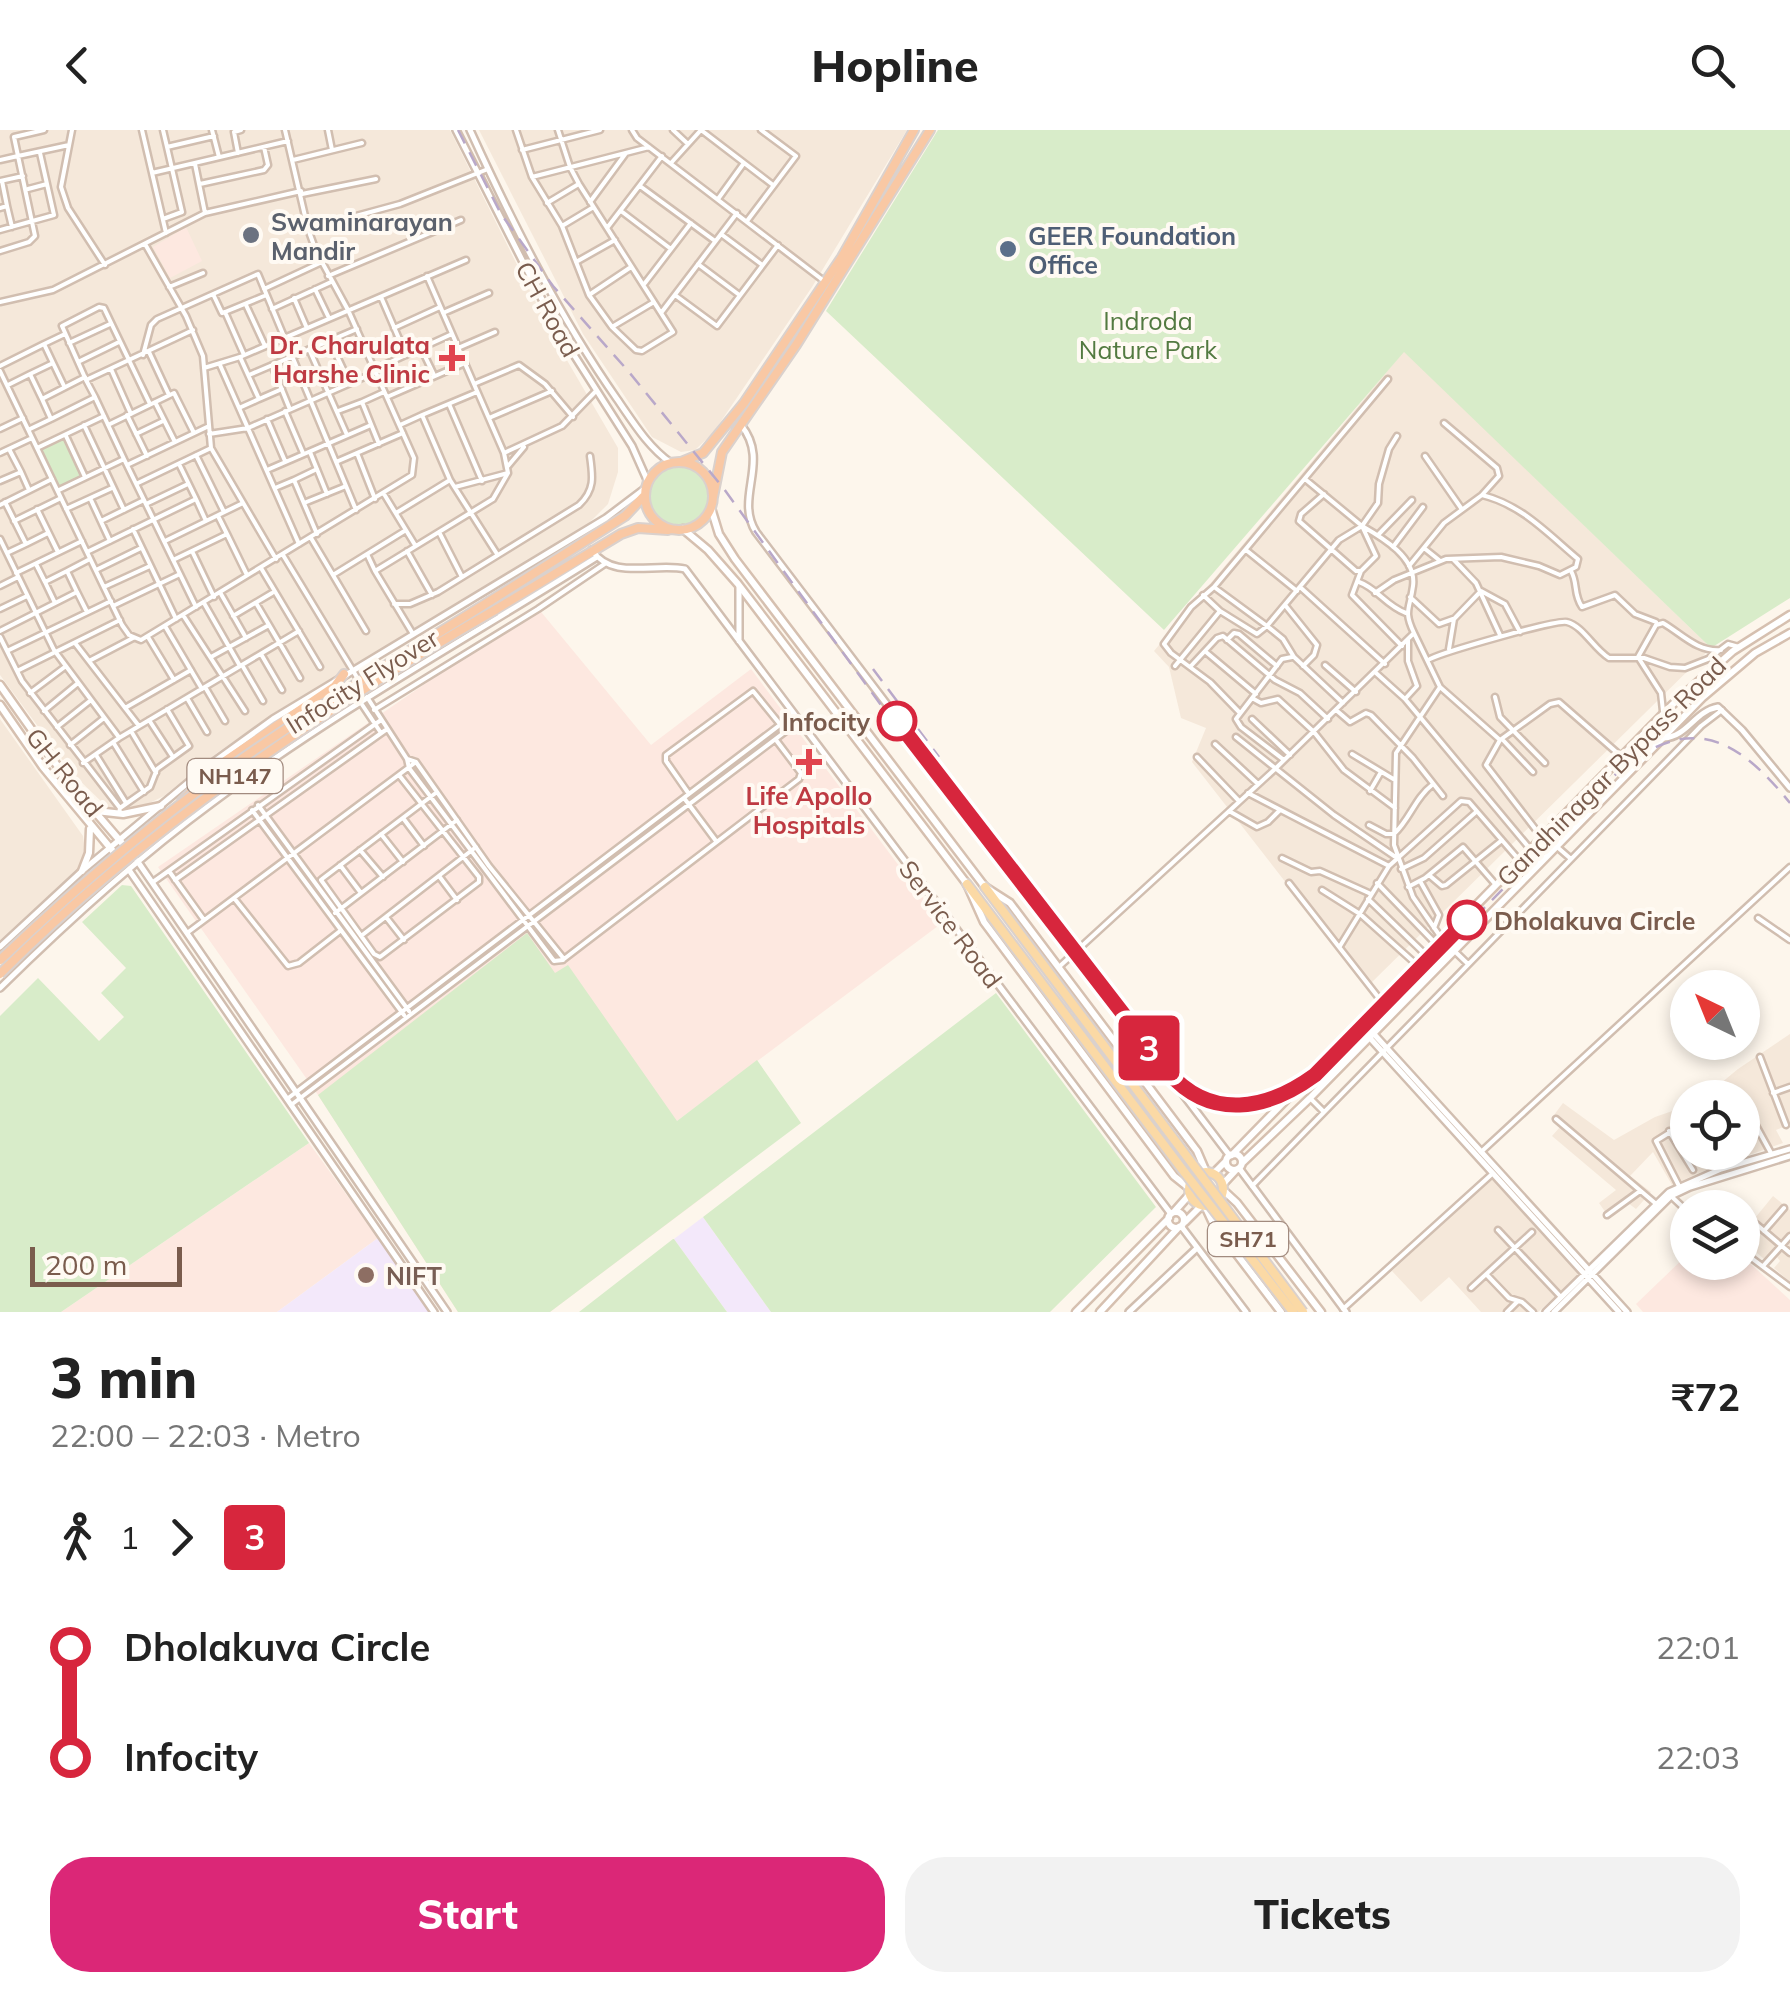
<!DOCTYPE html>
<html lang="en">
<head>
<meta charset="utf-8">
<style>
  body { margin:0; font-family:Mulish,sans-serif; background:#f2f2f2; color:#222; height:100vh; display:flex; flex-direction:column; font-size:38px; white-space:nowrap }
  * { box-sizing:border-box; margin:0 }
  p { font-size:32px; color:#767676 }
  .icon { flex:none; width:55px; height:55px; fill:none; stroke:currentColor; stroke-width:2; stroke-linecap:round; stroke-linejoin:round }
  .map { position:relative; height:1182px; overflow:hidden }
  .side { display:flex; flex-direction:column; background:#fff; flex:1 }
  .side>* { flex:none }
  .badge { padding:0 20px; border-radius:8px; font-size:35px; line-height:65px }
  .needle { width:65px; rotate:317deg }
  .tools { position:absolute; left:1670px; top:840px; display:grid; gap:20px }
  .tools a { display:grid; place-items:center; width:90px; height:90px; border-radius:50%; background:#fff; box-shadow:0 5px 15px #0003; font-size:50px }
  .scale { position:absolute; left:30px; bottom:25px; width:152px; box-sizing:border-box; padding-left:10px; border:5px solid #7a5c4d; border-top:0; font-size:28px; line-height:35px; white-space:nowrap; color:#7a5c4d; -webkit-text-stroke:8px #fffaf3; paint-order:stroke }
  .map>.badge { position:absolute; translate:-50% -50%; box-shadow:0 0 0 5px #fff }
  .legs { display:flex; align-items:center; gap:15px; height:110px; padding:0 50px; font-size:32px }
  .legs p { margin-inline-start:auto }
  .head { display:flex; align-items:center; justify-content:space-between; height:170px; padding:0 50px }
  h1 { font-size:55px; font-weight:800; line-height:75px }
  .button { display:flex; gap:20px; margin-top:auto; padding:20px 50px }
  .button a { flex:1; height:115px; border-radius:40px; background:#db2777; color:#fff; font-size:40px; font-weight:800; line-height:115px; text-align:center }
  .button a+a { background:#f2f2f2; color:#222 }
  ul { padding:0 50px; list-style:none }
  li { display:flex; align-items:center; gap:35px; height:110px; font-size:38px }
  li i { display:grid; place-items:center; width:15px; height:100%; margin:0 12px; background:currentColor }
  li i::after { content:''; width:25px; height:25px; margin:-12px; border:8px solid; border-radius:50%; background:#fff }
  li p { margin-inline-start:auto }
  li:first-child i { background:linear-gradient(#0000 50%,currentColor 0) }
  li:last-child i { background:linear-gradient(currentColor 50%,#0000 0) }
  header { display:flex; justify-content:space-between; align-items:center; height:130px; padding:0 50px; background:#fff; font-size:45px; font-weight:800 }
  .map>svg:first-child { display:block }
</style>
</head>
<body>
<header><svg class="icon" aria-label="back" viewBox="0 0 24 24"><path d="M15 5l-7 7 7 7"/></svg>Hopline<svg class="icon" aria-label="search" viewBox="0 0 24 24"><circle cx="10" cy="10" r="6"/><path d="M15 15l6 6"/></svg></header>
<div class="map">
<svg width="1790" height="1182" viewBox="0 0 1790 1182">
  <rect width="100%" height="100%" fill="#fdf6ec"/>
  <path fill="#f5e8da" d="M0 0H450L550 201 618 318V342L608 374 584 398 277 581 217 623 164 666 133 681 109 679 73 644 0 545Z
    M479 0H907L812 157 713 303 695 320 681 322 652 307 583 204Z
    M1404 221 1711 518 1367 857 1192 632 1206 598 1181 588 1169 537 1154 521Z
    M0 589 83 706 85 720 81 737 0 811Z
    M1790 904V994L1776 1000 1783 1013 1738 1029 1735 1023 1742 1022V968H1703L1738 939Z
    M1563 973 1614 1010 1655 987 1687 976 1688 1022 1716 1023 1722 1033 1672 1055 1653 1022 1630 1046 1651 1062 1636 1079 1624 1070 1606 1083 1599 1073 1616 1060 1552 1006 1560 997 1551 989Z
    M1492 1048 1580 1144 1538 1182H1481L1449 1147 1421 1172 1392 1141Z
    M1773 1066 1790 1080V1152L1774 1138 1780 1131 1777 1127 1782 1119 1776 1115 1764 1129 1743 1111 1742 1104Z"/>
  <path fill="#fde8e0" d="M186 97 202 131 170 148 153 117Z
    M537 477 651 615 751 539 942 793 677 991 719 1055 550 1182H458L318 965 158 737Z
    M309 1013 378 1108 277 1182H61Z
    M1687 1125 1688 1132H1742L1743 1127 1790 1170V1182H1643L1636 1174Z"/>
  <path fill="#f3e8fa" d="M703 1087 771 1182H727L674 1109Z
    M378 1108 429 1182H277Z"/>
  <path fill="#d8ecc9" d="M938 0H1790V468L1711 518 1404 222 1164 500 826 181Z
    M65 308 83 346 59 357 42 319Z
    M648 365a30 30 0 1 1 60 0a30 30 0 1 1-60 0Z
    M122 755 131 756 309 1013 61 1182H0V886L38 848 99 911 124 887 101 863 126 838 82 792Z
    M527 803 555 843 568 835 677 991 757 930 801 993 550 1182H458L318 965Z
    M996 863 1156 1077 1050 1182H771L703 1087Z
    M674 1109 727 1182H579L673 1109Z"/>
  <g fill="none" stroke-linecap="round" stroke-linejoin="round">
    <defs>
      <path id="minor" d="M72 0 61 57 68 78 105 135
        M142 0 166 103
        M163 0 167 17
        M212 0 219 27
        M285 0 308 99
        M328 0 332 20
        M516 0 532 47 562 96 589 165 612 197 636 220 642 221 673 202 579 54 570 37 558 0
        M632 0 637 8 824 151
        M673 0 688 14
        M701 0 773 55
        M522 20 600 0
        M238 23 234 2 241 0
        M0 30 18 26 14 7 44 0
        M293 30 362 13
        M671 33 701 0
        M195 34 205 83
        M152 43 288 11
        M532 47 649 17
        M0 51 23 46
        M2 51 7 76
        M200 54 264 40 268 35 264 17
        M640 56 715 111
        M28 59 47 54
        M302 64 376 49
        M718 69 744 33
        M590 72 626 23
        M547 73 577 55
        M0 78 7 76 12 97
        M621 81 671 119
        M163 89 182 82 167 17 214 6
        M747 91 796 26 761 0
        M562 96 592 78
        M607 98 662 26
        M0 100 54 85 40 23
        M721 104 761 134
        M145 114 186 186 203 226 211 318 276 429
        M0 121 29 112 35 106 18 26 69 15
        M576 132 615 110
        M698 134 738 164
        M328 146 461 90
        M645 153 691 93
        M169 157 203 143
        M264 159 322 132
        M315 159 328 186
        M213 164 222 183 225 182
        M589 165 631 137
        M675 165 717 196 778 115
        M381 167 406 225
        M294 168 306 196
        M0 172 53 160 205 83 301 61
        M246 175 265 216
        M272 179 331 152
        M443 183 489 163
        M661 183 737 83
        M612 197 654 172
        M394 198 440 177
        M330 211 349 252
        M69 213 110 194
        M44 214 65 204
        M421 218 434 245
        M458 218 495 202
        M309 219 347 305
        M149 222 169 265
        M143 225 151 195 157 189 258 144 356 380
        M244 225 225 182 264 166
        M78 232 119 212
        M53 233 64 256
        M220 235 299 414
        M272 235 289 277
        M0 236 44 214 53 233 30 244
        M204 238 240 227 466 130
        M111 239 131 284
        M375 239 452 204
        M0 241 122 495 129 505 141 510 412 345 414 328 348 180 316 121 308 99 400 74 488 39
        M249 245 357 199
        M474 254 519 235 545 254 573 287
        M8 255 30 244 42 269 85 247
        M477 262 422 285 450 350 497 424
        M387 267 465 233
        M259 269 282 259
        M155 272 175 312
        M150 274C135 242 119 210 104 178L99 177 62 196 86 250 193 200
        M449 274 482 351
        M239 278 259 269 240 227
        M285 281 303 323
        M338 281 362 272
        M127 285 147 326
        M489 288 552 261
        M51 289 95 267 86 250
        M267 289 285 331
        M84 295 124 380
        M108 295 174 263 194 303
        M400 295 422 285
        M0 299 23 288
        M30 299 51 289 42 269
        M136 304 163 291
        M209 304 248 298 376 242
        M66 306 85 347
        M379 314 362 272 384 262
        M37 318 104 286
        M310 322 327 364
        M0 323 32 308
        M357 323 375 369
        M504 323 562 296 595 262
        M196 325 224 382
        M1425 326 1461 378
        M124 329 196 477
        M336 332 403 303
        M179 334 196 369
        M127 335 209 296
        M508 336 524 317
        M267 340 371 295
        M21 342 29 360
        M1305 349 1362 396
        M294 350 317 339
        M0 351 21 342 9 319
        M138 353 211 318
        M455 357 508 343
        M275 358 294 350 317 404
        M59 360 124 329 95 267
        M384 364 415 415
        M1324 364 1301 384 1299 391 1356 441H1361L1376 426 1362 396 1378 373 1379 354 1389 319 1397 306
        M91 370 110 411
        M5 372 26 414 9 422
        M304 373 346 356
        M146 374 188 354
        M0 375 52 349
        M37 379 58 422
        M66 379 112 358
        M396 383 450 350
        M14 391 59 369
        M101 391 144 370
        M133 399 176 489
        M439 402 462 447
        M227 404 247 445
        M1378 405 1412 370
        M311 408 366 501
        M0 409 54 520 118 606
        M165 411 206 391
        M26 414 48 403
        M1393 417 1423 377
        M1424 418 1439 430
        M1246 420 1297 461
        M192 421 214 467
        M407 421 432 465
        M87 422 196 369 206 391 243 373
        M367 424 375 441
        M283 425 358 549
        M1453 429 1476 453 1500 505
        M173 430 227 404 218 386
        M36 434 45 452 67 441
        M1409 436 1444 393 1482 365 1499 346 1497 338 1444 293
        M261 438 320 537
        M96 440 141 418
        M1361 441 1352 465 1402 516
        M1571 441C1578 453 1573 464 1582 477L1615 465 1635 484 1656 492
        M16 443 82 411
        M333 445 406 400
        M45 452 55 473
        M1359 452C1377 458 1386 476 1406 483
        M0 456 18 447
        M104 457 150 436
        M1214 457 1191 477 1164 514 1171 523 1210 552 1240 583
        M1300 457 1385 534
        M77 462 67 441 90 429
        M1375 463 1394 450 1446 429 1501 427 1539 436 1560 445 1576 437 1578 429C1547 403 1522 375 1482 365
        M221 464 246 508
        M1410 467 1439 494 1453 489
        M204 473 240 536
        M256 473 269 495
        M394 474H410L438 462 579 375C595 360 593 347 590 326
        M1285 475 1317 515 1314 525 1303 536
        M113 476 180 444
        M0 479 27 466
        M1220 481 1257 504 1267 496 1283 509 1294 527 1343 573
        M183 485 245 581
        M233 486 272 463
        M165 496 202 559
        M0 501 77 462 87 482
        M1414 503 1440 557 1396 623 1394 715 1413 767 1442 809 1468 834
        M413 504 375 441 493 369 508 343 504 323 427 146
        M0 507 22 551 120 678 119 684
        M148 507 174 550
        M1227 510 1234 503 1239 504 1277 536
        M75 513 139 596
        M1449 519 1454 489 1481 461 1505 474 1520 502
        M7 521 111 471
        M1206 522 1256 564
        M261 524 282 560
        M211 527 269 495 300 548
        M1430 529C1444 522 1557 489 1567 492 1583 496 1594 519 1609 528H1644L1670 537 1685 538 1708 529 1728 514 1739 517
        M89 531 133 508
        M242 535 263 571
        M1325 535 1356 562
        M1175 536 1220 481 1203 465
        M1190 537 1217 508 1223 506 1275 550 1300 563 1328 589
        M17 541 120 490
        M1376 543 1405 569 1531 720
        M205 557 225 591
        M1440 557 1500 610 1486 635 1543 709
        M30 563 66 536
        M367 567 407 629 409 638 554 831 563 830
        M1495 567 1500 587 1545 633
        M187 568 207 602
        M1252 568 1261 573 1278 569 1314 602 1344 640 1395 678
        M1405 569 1417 556 1408 531V510
        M361 573 381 603
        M125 578 191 540
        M374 580 538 479 606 433
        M1336 580 1350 592 1366 583 1371 585 1413 628 1443 666
        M44 581 78 553
        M1663 581 1661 563 1638 527 1656 495 1663 493C1682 504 1697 522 1721 520
        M1252 589 1290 625
        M149 590 173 627
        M57 597 91 570
        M131 601 156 643
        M1236 607 1334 685 1397 728
        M1502 609 1533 642
        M1500 610 1550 574 1559 572 1622 627
        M113 612 144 662
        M1215 614 1258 654
        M70 615 104 588
        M1352 624 1395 650
        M96 625 126 673
        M1197 627 1239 671
        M407 629 416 632 489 736 564 829 799 649 801 643 776 610
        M1284 630 1241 597 1236 589 1282 529 1292 527
        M83 633 119 608 299 501
        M1370 661 1381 642
        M1248 663 1389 736
        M689 664 666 631V625L753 561 779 593
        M684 668 716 711
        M258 675 409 881
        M120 678 150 657 157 639 189 616 167 579
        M252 680 404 885
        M1229 681 1257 697 1268 692 1279 681
        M403 688 424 716
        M1369 695 1386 704H1394C1410 689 1415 668 1432 655
        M381 704 403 732
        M1556 716 1571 729
        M360 720 383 747
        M1282 728 1311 742 1320 741 1371 764
        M340 735 361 763
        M1401 739 1424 728 1476 682
        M169 741 204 790
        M1429 745 1442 756 1446 755 1502 710
        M439 746 457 770
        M322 749 437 662
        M175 750 387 599
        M321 750 374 824 380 827 479 752V747L399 645
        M1420 751 1439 785 1434 798
        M153 752 381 590
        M1289 753 1382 872
        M1377 753 1436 814
        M1408 757 1425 748 1463 717 1496 755
        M1322 760 1360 784 1416 834
        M234 768 288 836 299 833 340 801
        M1368 769 1426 825
        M1494 780 1509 793
        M335 783 457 690
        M386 787 404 810
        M1758 788 1790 810
        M187 803 416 632
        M361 806 476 717
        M1340 816 1389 736 1461 671 1469 672 1520 731
        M1060 836 1275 639 1414 503C1403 480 1410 479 1413 456 1417 428 1383 408 1362 396L1339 410 1267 496 1214 457 1388 249
        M1760 927 1786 995
        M1773 963 1790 957
        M1310 968 1324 982
        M1729 968 1736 965 1741 968
        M287 969 793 585
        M1742 970 1771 1023
        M291 975 798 592
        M1556 989 1655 1073
        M1669 1001 1693 1040
        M1481 1022 1790 737
        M1711 1022 1716 1031
        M1741 1022 1742 1025
        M1252 1056 1701 596 1722 580
        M1679 1056 1656 1011 1688 991
        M1671 1066 1688 1082
        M1607 1085 1640 1061
        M1756 1094 1790 1123
        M1498 1100 1560 1166
        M1764 1101 1784 1078
        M1742 1121 1790 1157
        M1764 1135 1790 1106
        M1487 1145 1509 1168 1522 1172 1533 1182
        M1471 1158 1532 1102
        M1343 1179 1492 1044
        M1507 1182 1518 1171"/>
      <path id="tertiary" d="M456 0 555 195 632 316 648 352
        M470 0C512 92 559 186 617 269 633 292 648 317 671 333
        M741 295C771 332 734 367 756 402L1230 1026
        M592 420C612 451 656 432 685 439L1171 1084
        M739 457V511
        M1664 608C1687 607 1695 581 1718 577L1742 600 1790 658
        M136 729 447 1182
        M129 740 434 1182
        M0 817 82 741 208 636 273 589 606 388 647 357
        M0 858C67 792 136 729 212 673 334 582 468 508 597 427
        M1373 903 1627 1182
        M1369 907 1619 1182
        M1239 1038 1346 1182
        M1181 1096 1246 1182
        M1129 1182 1196 1119
        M1546 1182 1669 1062 1721 1039 1790 1019
        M1554 1182 1671 1066 1690 1057 1790 1026"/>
      <path id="secondary" d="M711 378 719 404 735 429 985 757 1010 773 1197 1021 1206 1042
        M683 399 708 420 738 454 967 754 984 792 1174 1046 1189 1058
        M0 555 66 648 134 727
        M0 575 43 637 117 726
        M96 681 123 684 161 676
        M82 741 89 723 90 699
        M1226 1032a8 8 0 1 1 16 0a8 8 0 1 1-16 0Z
        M1232 1025 1672 575 1733 521 1790 485
        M1242 1033 1310 968 1703 567 1755 523 1790 503
        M1213 1044 1226 1031
        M1222 1055 1235 1041
        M1223 1060 1237 1073 1321 1182
        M1205 1076 1213 1093 1281 1182
        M1174 1082 1190 1064
        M1168 1090a8 8 0 1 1 16 0a8 8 0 1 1-16 0Z
        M1185 1092 1202 1075
        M1076 1182 1169 1088
        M1100 1182 1179 1097"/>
      <path id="primary" d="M967 754 1185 1043
        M985 757 1194 1036
        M1189 1059a17 17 0 1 1 34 0a17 17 0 1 1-34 0Z"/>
      <path id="trunk" d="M681 332 703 323 744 273 842 127 914 0
        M645 366a34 34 0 1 1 68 0a34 34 0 1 1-68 0Z
        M713 367 722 322 796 215 930 0
        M490 471 625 386 643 367
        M495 480 621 404 638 398 668 400
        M182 671 219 635 335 556 344 544"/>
    </defs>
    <use href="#minor" stroke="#d1beb0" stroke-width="9"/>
    <use href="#tertiary" stroke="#d1beb0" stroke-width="10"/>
    <use href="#secondary" stroke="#d6c0b0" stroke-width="11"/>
    <use href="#primary" stroke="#dad1cd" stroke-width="12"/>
    <use href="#trunk" stroke="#dad1cd" stroke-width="12"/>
    <use href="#minor" stroke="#fff" stroke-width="4"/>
    <use href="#tertiary" stroke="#fff" stroke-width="5"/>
    <use href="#secondary" stroke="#fff" stroke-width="6"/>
    <use href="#primary" stroke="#fbd9a5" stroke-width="8"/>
    <use href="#trunk" stroke="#f9c8a4" stroke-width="8"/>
    <path stroke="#b9a8c9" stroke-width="2.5" stroke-dasharray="15 10" stroke-linecap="butt" d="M458 0 501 84 553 156 629 242 724 359 894 593 1161 940C1211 991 1261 989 1316 949L1616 644C1688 582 1736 606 1790 673
      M873 539 939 627"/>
    <defs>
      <path id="primary-bridge" d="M1194 1036 1303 1182
        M1185 1043 1293 1182"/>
      <path id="trunk-bridge" d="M0 830C83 751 170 677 265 613 338 563 415 518 490 471
        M0 844C145 699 318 582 495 480"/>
    </defs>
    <use href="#primary-bridge" stroke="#dad1cd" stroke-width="12" stroke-linecap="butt"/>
    <use href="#trunk-bridge" stroke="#dad1cd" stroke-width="12" stroke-linecap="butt"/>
    <use href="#primary-bridge" stroke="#fbd9a5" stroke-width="8"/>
    <use href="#trunk-bridge" stroke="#f9c8a4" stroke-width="8"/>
  </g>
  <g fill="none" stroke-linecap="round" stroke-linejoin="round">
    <defs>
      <path id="line-1" d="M897 591 1168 942C1211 991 1267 980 1315 945L1467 790"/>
    </defs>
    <use href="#line-1" stroke="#fff" stroke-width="22"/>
    <use href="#line-1" stroke="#d7263d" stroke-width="15"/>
  </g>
  <circle fill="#6b7280" stroke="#fffaf3" stroke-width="4" cx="251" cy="105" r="10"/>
  <circle fill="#5c6f8a" stroke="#fffaf3" stroke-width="4" cx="1008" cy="119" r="10"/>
  <g fill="#e0444e" stroke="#fffaf3" stroke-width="4">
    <path d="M447 213h10v10h10v10h-10v10h-10v-10h-10v-10h10z"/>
    <path d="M804 617h10v10h10v10h-10v10h-10v-10h-10v-10h10z"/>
  </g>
  <g fill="#fff" stroke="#d7263d" stroke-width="5">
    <circle cx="897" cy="591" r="18"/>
    <circle cx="1467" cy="790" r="18"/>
  </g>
  <circle fill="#8d6e63" stroke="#fffaf3" stroke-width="4" cx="366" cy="1145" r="10"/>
  <g text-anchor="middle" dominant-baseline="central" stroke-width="8" stroke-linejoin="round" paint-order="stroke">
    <g fill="#fffaf3" stroke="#a28b7f" stroke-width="2.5">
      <rect x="187.5" y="629" width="95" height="34" rx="8"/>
      <rect x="1208" y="1092" width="80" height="34" rx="8"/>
    </g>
    <g font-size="22" font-weight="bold" fill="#7a5c4d">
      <text x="235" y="646">NH147</text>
      <text x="1248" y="1109">SH71</text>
    </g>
    <g font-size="25" font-weight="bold" fill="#5b616d" stroke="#fffaf3" text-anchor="start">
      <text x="271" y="91">Swaminarayan<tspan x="271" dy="29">Mandir</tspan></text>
    </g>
    <g font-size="25" font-weight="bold" fill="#4e5e75" stroke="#fffaf3" text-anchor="start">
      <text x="1028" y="105">GEER Foundation<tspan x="1028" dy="29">Office</tspan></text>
    </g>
    <g font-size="25" fill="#7a5c4d" stroke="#fffaf3">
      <text transform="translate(548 179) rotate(61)">CH Road</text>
      <text transform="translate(362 551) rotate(-32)">Infocity Flyover</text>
      <text transform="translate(1611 641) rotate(-45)">Gandhinagar Bypass Road</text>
      <text transform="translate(65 642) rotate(51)">GH Road</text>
      <text transform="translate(951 794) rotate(53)">Service Road</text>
    </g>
    <g font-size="25" fill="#537a41" stroke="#fffaf3">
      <text x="1148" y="190">Indroda<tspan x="1148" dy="29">Nature Park</tspan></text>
    </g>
    <g font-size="25" font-weight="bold" fill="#be3a42" stroke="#fffaf3" text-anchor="end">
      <text x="430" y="214">Dr. Charulata<tspan x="430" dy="29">Harshe Clinic</tspan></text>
      <text x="809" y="665" text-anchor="middle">Life Apollo<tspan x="809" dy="29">Hospitals</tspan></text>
    </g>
    <g font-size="25" font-weight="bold" fill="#7a5c4d" stroke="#fffaf3" text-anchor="end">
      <text x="870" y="591">Infocity</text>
      <text x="1494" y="790" text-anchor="start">Dholakuva Circle</text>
    </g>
    <g font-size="25" font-weight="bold" fill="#785e54" stroke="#fffaf3" text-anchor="start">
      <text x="386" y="1145">NIFT</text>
    </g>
  </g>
</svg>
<div class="tools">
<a><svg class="needle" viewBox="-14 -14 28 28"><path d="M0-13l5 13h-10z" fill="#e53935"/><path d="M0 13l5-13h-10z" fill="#767676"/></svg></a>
<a><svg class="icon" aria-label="locate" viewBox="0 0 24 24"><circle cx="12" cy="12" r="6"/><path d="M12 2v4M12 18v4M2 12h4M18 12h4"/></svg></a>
<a><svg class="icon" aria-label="layers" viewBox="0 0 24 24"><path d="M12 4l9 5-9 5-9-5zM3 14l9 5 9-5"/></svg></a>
</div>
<div class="scale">200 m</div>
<b class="badge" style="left:1149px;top:918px;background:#d7263d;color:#fff">3</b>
</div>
<section class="side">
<div class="head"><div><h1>3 min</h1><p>22:00 – 22:03 · Metro</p></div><b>₹72</b></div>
<div class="legs"><svg class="icon" aria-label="walk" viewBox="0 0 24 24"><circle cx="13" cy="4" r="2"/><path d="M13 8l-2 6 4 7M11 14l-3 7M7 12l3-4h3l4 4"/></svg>1<svg class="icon" aria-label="forward" viewBox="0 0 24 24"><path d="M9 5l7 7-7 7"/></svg><b class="badge" style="background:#d7263d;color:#fff">3</b></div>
<ul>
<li><i style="color:#d7263d"></i><b>Dholakuva Circle</b><p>22:01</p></li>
<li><i style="color:#d7263d"></i><b>Infocity</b><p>22:03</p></li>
</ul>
<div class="button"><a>Start</a><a>Tickets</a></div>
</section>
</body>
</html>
